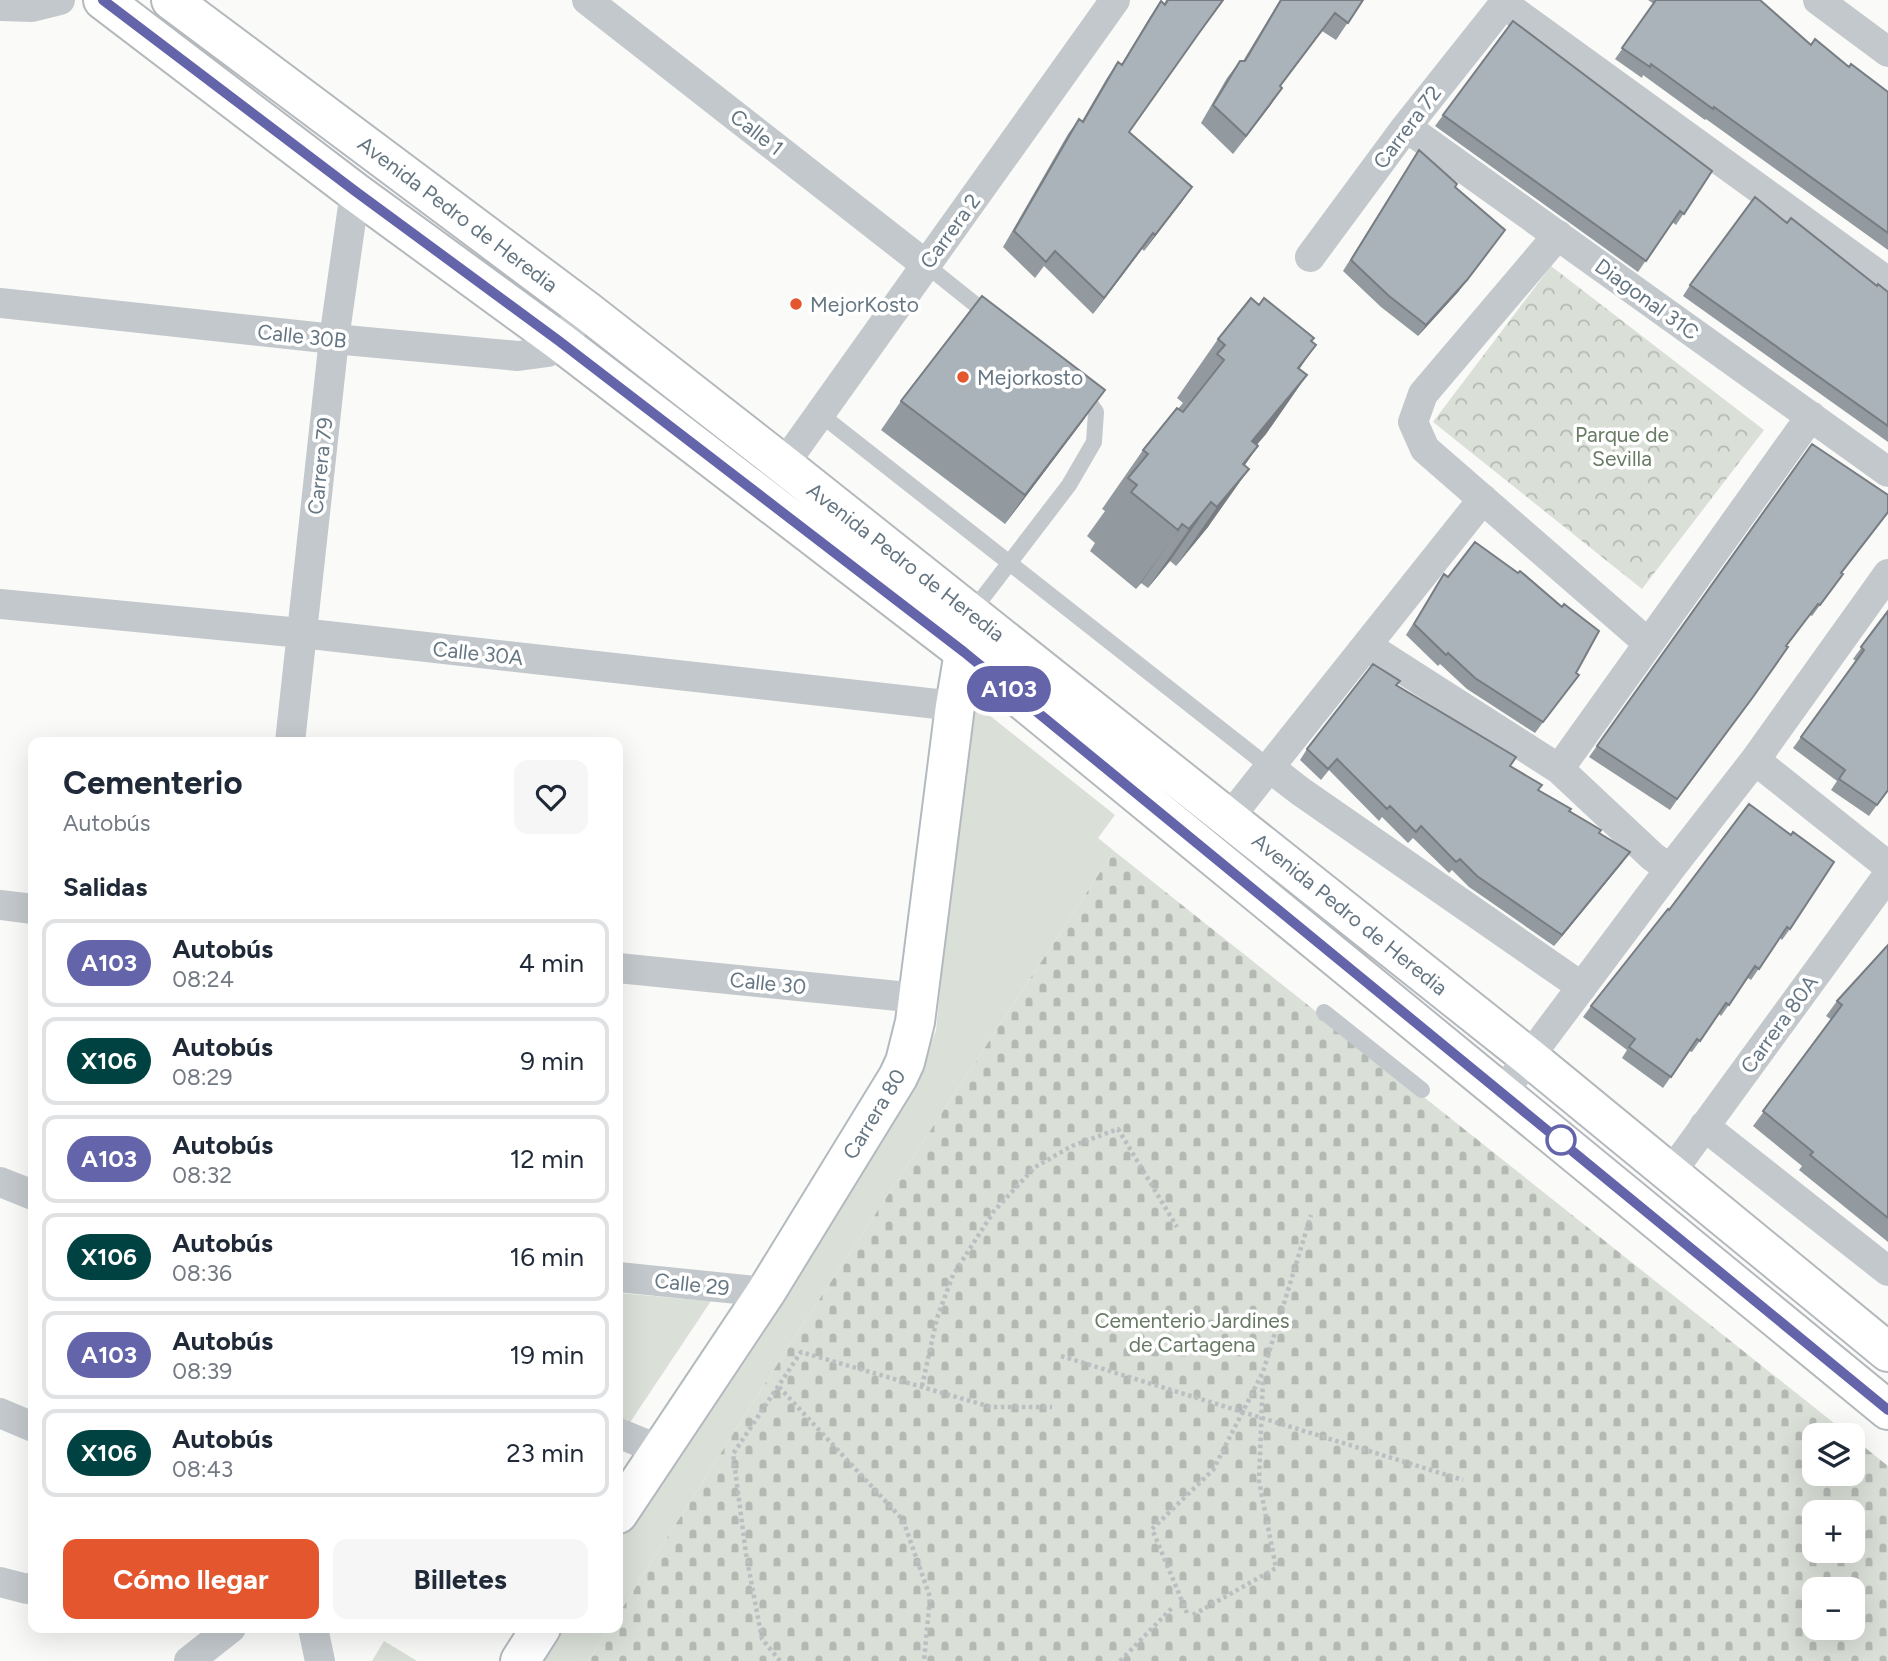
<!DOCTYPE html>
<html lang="es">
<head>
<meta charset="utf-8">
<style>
  body { margin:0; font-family:Figtree,sans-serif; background:#f6f6f7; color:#1f2937; height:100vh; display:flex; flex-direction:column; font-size:26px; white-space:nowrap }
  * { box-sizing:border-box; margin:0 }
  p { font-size:23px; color:#747a83 }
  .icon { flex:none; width:38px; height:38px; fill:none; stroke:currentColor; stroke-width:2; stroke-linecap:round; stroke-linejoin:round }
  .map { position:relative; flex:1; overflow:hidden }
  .panel { position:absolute; left:28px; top:737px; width:595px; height:896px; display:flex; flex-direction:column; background:#fff; border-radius:14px; box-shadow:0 7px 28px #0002 }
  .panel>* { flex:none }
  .badge { padding:0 14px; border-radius:23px; font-size:24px; line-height:46px }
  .controls { position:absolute; left:1802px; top:1423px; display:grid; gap:14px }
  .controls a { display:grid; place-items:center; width:63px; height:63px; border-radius:14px; background:#fff; box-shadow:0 7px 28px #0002; font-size:35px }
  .map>.badge { position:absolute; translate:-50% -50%; box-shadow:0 0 0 4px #fff }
  h2 { padding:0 35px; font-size:26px; line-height:63px }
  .round { display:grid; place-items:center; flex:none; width:74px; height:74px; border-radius:14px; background:#f6f6f7 }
  .headline { display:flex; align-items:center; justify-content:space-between; height:119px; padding:0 35px }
  h1 { font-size:33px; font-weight:700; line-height:52px }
  .action { display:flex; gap:14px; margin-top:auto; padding:14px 35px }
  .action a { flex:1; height:80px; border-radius:14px; background:#e4572e; color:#fff; font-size:28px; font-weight:700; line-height:80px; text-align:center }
  .action a+a { background:#f6f6f7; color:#1f2937 }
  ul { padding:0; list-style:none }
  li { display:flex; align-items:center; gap:21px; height:88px; margin:0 14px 10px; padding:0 21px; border:4px solid #e0e1e3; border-radius:14px }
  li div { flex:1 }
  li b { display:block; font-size:26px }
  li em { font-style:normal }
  li .badge { min-width:77px; font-weight:700; text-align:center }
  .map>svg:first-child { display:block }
</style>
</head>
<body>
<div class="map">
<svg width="1888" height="1661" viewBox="0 0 1888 1661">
  <defs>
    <pattern id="cemetery-stones" width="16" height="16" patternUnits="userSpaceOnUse" patternTransform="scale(1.75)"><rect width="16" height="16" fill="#dadfd7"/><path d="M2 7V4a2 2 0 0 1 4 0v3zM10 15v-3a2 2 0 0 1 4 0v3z" fill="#b4b9b4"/></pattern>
    <pattern id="park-crowns" width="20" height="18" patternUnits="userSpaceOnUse" patternTransform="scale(1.75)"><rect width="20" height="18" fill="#dadfd7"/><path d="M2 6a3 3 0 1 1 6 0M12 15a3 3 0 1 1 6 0" fill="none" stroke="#b4b9b4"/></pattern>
  </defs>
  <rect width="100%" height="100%" fill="#fafaf8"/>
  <path fill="#dadfd7" d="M970 700 1115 815 1098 838 1114 851 796 1335 618 1615V1539L919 1075 936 1030Z
    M618 1293 711 1301 629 1424 618 1419Z
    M560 1628H610L588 1661H538Z
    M384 1641 417 1661H372Z"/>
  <path fill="url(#cemetery-stones)" fill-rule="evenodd" d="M1114 851 1849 1435H1815V1474H1853V1438L1888 1466V1661H588L610 1628H618V1615L796 1335ZM1815 1512H1853V1550H1815ZM1815 1589H1853V1628H1815Z"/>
  <path fill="url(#park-crowns)" d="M1551 266 1764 430 1642 589 1433 422Z"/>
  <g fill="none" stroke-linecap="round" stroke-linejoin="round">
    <defs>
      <path id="secondary" d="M618 1514 766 1292 898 1077 905 1062 915 1022 955 706 964 652
        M520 1661 541 1628"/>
      <path id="highway" d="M103 0 355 192 559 341 964 652 1888 1410
        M171 0 587 311 784 465 1530 1058 1888 1352"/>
    </defs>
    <use href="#secondary" stroke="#b3babf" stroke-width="42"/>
    <use href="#highway" stroke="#b4b9bd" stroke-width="42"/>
    <path stroke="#bbbfc2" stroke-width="4.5" stroke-dasharray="3.5 3.5" stroke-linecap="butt" d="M1061 1356 1463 1480
      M922 1386 937 1318 953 1275 994 1211 1035 1167 1072 1146 1118 1129 1177 1227
      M779 1387 903 1520 930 1597 924 1661
      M1187 1613 1152 1529 1213 1470 1263 1372 1311 1215
      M1193 1615 1276 1568 1259 1481 1263 1377
      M780 1661 762 1639 746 1554 733 1454 801 1352 991 1407H1052
      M1120 1661 1173 1607"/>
    <path stroke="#c3c8cc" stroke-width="16" d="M926 265 991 317
      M820 414 1269 767
      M971 613 1069 485 1094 442 1096 412 1081 391
      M1324 1012 1422 1090"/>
    <path stroke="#c3c8cc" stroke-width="30" d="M587 0 926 265
      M1818 0 1888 52
      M1504 4 1888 282
      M0 6 32 7 60 0
      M1406 127 1888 472
      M1558 235 1423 394 1413 422 1425 449 1648 643
      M1310 257 1406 127 1507 0
      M0 303 334 339 518 356 548 352 587 311
      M772 481 1115 0
      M0 604 301 633 955 706
      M1367 646 1559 769 1653 857 1670 869
      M290 742 334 339 355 192
      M1755 760 1888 866
      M1269 767 1300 791 1582 987
      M1559 769 1811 416
      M1229 818 1483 499
      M0 905 33 909
      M618 968 918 998
      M1503 1092 1670 869 1755 760 1888 574
      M1704 1126 1888 1271
      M1670 1174 1888 875
      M0 1182 33 1195
      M618 1277 766 1292
      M0 1413 33 1427
      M618 1433 660 1450
      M0 1582 27 1589 33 1587
      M313 1628 320 1661
      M189 1661 231 1628"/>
    <use href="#secondary" stroke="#fff" stroke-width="38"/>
    <use href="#highway" stroke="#fff" stroke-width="38"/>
  </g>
  <path fill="#929a9f" d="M1166 0H1224L1188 48 1129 132 1192 187 1144 251 1142 249 1093 314 1044 266 1035 278 1003 247 1068 134 1079 119 1082 121 1107 78 1118 62 1121 65 1150 17 1161 1 1164 4Z
    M1280 0H1363L1336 40 1322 31 1280 86 1282 88 1233 154 1201 123 1227 78 1240 61H1243Z
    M1648 0H1760L1811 45 1849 67 1888 92V250L1706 119 1705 120 1643 75 1642 78 1615 59 1654 4Z
    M1513 21 1712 171 1676 225 1672 222 1638 272 1435 126Z
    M1419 150 1455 187 1459 291 1418 336 1381 307 1343 271Z
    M1787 223 1877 286 1888 292V442L1683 296 1690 285Z
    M1218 339 1311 341 1299 369 1307 375 1266 434 1257 444 1258 446 1245 465 1208 527 1176 566 1170 561 1148 588 1141 583 1136 589 1090 551 1095 543 1087 536 1105 511 1102 509 1143 450 1183 403 1177 398Z
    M901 401 1085 418 1005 524 881 430Z
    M1812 444 1888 495V513L1842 573 1843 574 1812 616 1810 615 1786 646 1670 810 1589 757Z
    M1442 577 1579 675 1535 733 1467 689 1440 664 1438 666 1406 635Z
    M1888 611V790L1869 816 1831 790 1837 781 1793 748 1856 661 1853 659Z
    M1396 685 1510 766 1539 790 1599 833 1622 863 1554 946 1469 887 1452 870 1449 873 1413 838 1408 843 1382 817 1379 821 1329 770 1321 780 1300 760 1307 749Z
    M1749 804 1790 929 1782 940 1780 938 1751 980 1748 978 1721 1016 1719 1014 1692 1052 1689 1051 1663 1088 1622 1058 1627 1050 1583 1017 1591 1006 1669 910Z
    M1888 945V1242L1799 1170 1802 1166 1753 1126 1832 1020 1826 1016 1837 1001Z"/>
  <path fill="#777d82" d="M1335 13 1322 31 1267 104 1280 86Z
    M1282 88 1270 106 1233 154 1246 136Z
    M1192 187 1181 203 1144 251 1155 235Z
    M1153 233 1142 249 1093 314 1104 298Z
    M1497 241 1459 291 1418 336 1426 325Z
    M1316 345 1275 404 1298 368Z
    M1307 375 1266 434 1211 499 1252 441Z
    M1105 390 1085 418 1005 524 1025 495Z
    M1258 446 1216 506 1243 464Z
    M1249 469 1208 527 1176 566 1217 507Z
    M1211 502 1170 561 1148 588 1189 529Z
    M1182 524 1141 583 1136 589 1178 530Z
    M1630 852 1622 863 1554 946 1562 935Z"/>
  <path fill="#aab3b9" stroke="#777d82" stroke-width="2" d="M1168 0H1223L1199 33 1129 132 1192 187 1155 235 1153 233 1104 298 1055 251 1046 262 1014 231 1079 119 1083 122 1118 62 1122 65 1161 1 1165 5Z
    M1281 0H1363L1348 23 1335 13 1280 86 1282 88 1246 136 1213 105 1240 61H1245Z
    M1656 0H1760L1811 45 1815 39 1849 67 1851 64 1888 92V233L1714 107 1713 109 1651 64 1650 67 1622 48Z
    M1513 21 1712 171 1684 214 1680 211 1646 261 1443 115Z
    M1419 150 1457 184 1455 187 1505 230 1467 280 1426 325 1389 296 1351 260Z
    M1755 197 1787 223 1791 218 1877 286 1878 284 1888 292V426L1690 285Z
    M982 296 1105 390 1025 495 901 401Z
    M1251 298 1259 305 1264 298 1314 338 1311 341 1316 345 1298 368 1307 375 1252 441 1258 446 1243 464 1249 469 1217 507 1211 502 1189 529 1182 524 1178 530 1131 492 1137 485 1128 478 1148 454 1143 450 1177 408 1183 412 1224 360 1217 354 1225 345 1218 339Z
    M1812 444 1888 495V512L1841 573 1843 574 1820 605 1818 604 1786 646 1788 647 1753 697 1677 799 1597 746Z
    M1475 542 1518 573 1520 571 1562 607 1564 604 1599 631 1576 673 1579 675 1543 722 1475 678 1448 653 1446 655 1414 624 1442 577 1444 574 1448 577Z
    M1888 611V790L1877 805 1839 779 1845 770 1801 737 1864 650 1861 647Z
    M1373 664 1400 681 1396 685 1516 757 1510 766 1542 785 1538 790 1571 809 1569 811 1601 830 1599 833 1630 852 1562 935 1477 876 1460 859 1456 862 1421 826 1416 832 1390 806 1387 809 1337 759 1328 769 1307 749Z
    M1749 804 1791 835 1793 832 1834 862 1790 929 1787 927 1759 969 1755 966 1729 1005 1726 1003 1700 1041 1697 1039 1671 1077 1629 1047 1635 1039 1591 1006 1668 909 1669 910Z
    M1888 945V1218L1810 1155 1813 1152 1763 1111 1842 1005 1837 1001Z"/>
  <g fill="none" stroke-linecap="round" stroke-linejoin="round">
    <defs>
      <path id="line" d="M103 0 355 191 559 341 964 652 1888 1410"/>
    </defs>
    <use href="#line" stroke="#fff" stroke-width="16"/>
    <use href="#line" stroke="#6464aa" stroke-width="10"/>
  </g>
  <g fill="#e4572e" stroke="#fff" stroke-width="2.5">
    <circle cx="796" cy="304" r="7"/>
    <circle cx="963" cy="377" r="7"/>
  </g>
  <circle fill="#fff" stroke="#6464aa" stroke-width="3.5" cx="1561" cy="1140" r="14"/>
  <g text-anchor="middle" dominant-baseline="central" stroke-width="7" stroke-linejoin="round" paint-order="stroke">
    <g font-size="21" fill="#657683" stroke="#fff">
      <text transform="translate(1407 127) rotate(-53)">Carrera 72</text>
      <text transform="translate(757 132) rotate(38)">Calle 1</text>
      <text transform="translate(458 214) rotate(37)">Avenida Pedro de Heredia</text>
      <text transform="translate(950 231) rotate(-54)">Carrera 2</text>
      <text transform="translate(1647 299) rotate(36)">Diagonal 31C</text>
      <text transform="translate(302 336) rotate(6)">Calle 30B</text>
      <text transform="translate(320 466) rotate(-84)">Carrera 79</text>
      <text transform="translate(906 562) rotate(38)">Avenida Pedro de Heredia</text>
      <text transform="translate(478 653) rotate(6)">Calle 30A</text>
      <text transform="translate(1350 914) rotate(39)">Avenida Pedro de Heredia</text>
      <text transform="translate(768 983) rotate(6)">Calle 30</text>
      <text transform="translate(1779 1024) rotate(-54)">Carrera 80A</text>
      <text transform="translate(874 1114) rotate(-59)">Carrera 80</text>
      <text transform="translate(692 1284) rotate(6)">Calle 29</text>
    </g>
    <g font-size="21" fill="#657683" stroke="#fff" text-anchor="start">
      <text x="810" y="304">MejorKosto</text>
      <text x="977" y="377">Mejorkosto</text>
    </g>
    <g font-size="21" fill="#687a64" stroke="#fff">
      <text x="1622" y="434">Parque de<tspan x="1622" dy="24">Sevilla</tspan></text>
      <text x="1192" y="1320">Cementerio Jardines<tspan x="1192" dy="24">de Cartagena</tspan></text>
    </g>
  </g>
</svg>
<div class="controls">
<a><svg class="icon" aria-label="layers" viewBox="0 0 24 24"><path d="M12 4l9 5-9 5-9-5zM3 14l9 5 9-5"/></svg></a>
<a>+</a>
<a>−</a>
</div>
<b class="badge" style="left:1009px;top:689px;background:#6464aa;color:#fff">A103</b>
<section class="panel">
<div class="headline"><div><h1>Cementerio</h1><p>Autobús</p></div><a class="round"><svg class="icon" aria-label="heart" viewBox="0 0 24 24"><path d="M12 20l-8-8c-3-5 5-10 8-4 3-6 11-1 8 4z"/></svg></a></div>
<h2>Salidas</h2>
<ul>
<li><span class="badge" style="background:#6464aa;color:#fff">A103</span><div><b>Autobús</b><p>08:24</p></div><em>4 min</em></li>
<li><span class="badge" style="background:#004242;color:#fff">X106</span><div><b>Autobús</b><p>08:29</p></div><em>9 min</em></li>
<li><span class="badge" style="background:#6464aa;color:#fff">A103</span><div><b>Autobús</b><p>08:32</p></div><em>12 min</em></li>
<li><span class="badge" style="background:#004242;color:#fff">X106</span><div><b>Autobús</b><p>08:36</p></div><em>16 min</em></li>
<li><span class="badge" style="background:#6464aa;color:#fff">A103</span><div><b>Autobús</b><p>08:39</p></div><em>19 min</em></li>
<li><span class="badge" style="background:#004242;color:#fff">X106</span><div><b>Autobús</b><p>08:43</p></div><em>23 min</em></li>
</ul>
<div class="action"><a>Cómo llegar</a><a>Billetes</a></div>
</section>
</div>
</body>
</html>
